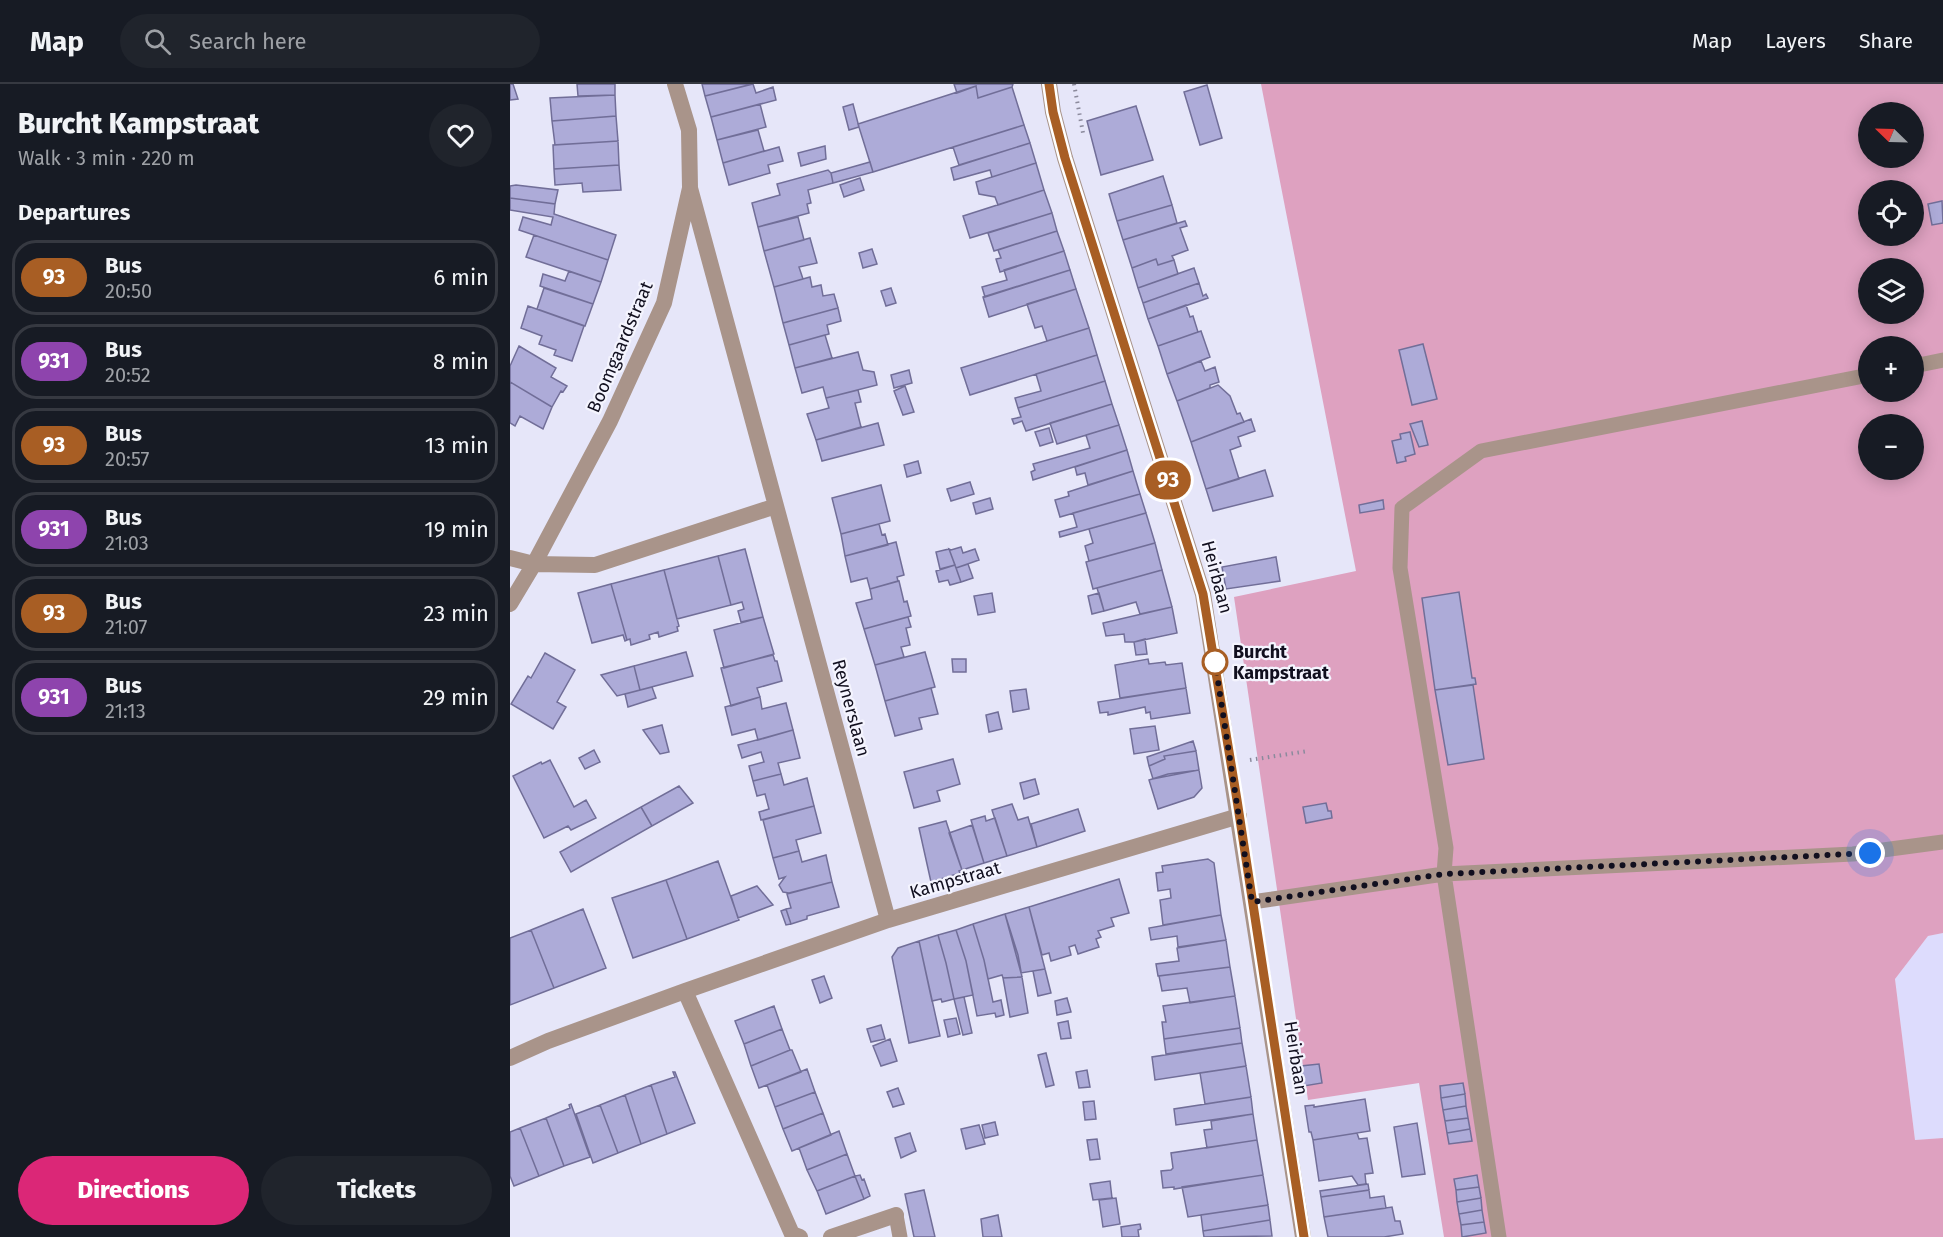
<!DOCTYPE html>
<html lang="en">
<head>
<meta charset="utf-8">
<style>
  body { margin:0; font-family:"Fira Sans",sans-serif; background:#20242c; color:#f1f3f6; height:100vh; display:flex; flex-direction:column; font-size:22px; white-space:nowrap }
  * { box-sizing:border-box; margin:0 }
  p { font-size:20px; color:#9ea1a6 }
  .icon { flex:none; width:33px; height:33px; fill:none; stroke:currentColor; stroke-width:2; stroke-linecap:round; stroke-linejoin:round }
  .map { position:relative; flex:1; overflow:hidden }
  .panel { display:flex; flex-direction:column; background:#171b24; width:510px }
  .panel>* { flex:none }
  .badge { padding:0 12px; border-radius:20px; font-size:21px; line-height:39px }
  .needle { width:39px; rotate:293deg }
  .buttons { position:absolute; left:1348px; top:18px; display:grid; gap:12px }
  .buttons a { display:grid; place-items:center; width:66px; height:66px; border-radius:50%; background:#171b24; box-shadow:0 3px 15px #0003; font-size:30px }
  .you { position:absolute; width:30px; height:30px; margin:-15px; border:4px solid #fff; border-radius:50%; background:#1a73e8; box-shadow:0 0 0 9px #1a73e833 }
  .map>.badge { position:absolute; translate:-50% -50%; box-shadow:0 0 0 3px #fff }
  h2 { padding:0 18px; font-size:22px; line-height:54px }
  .round { display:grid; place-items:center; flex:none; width:63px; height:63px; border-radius:32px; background:#20242c }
  .overview { display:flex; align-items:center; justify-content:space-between; height:102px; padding:0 18px }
  h1 { font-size:28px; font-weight:800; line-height:45px }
  .button { display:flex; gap:12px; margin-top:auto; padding:12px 18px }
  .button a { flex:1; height:69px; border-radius:36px; background:#db2777; color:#fff; font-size:24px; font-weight:800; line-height:69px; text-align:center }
  .button a+a { background:#20242c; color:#f1f3f6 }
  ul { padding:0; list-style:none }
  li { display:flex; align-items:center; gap:18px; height:75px; margin:0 12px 9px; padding:0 6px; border:3px solid #363941; border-radius:24px }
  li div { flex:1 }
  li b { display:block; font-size:22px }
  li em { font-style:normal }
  li .badge { min-width:66px; font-weight:700; text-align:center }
  header { display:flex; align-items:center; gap:36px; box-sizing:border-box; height:84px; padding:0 30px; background:#171b24; border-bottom:2px solid #363941 }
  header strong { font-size:28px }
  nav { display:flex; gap:33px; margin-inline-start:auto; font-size:21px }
  .search { width:420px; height:54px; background:#20242c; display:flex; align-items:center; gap:15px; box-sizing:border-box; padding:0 21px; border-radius:33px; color:#9ea1a6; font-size:22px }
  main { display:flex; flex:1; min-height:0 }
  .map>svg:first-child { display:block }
</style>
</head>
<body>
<header>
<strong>Map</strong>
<div class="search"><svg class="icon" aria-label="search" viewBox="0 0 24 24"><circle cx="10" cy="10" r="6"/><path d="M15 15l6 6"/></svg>Search here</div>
<nav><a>Map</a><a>Layers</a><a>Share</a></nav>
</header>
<main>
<section class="panel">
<div class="overview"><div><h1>Burcht Kampstraat</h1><p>Walk · 3 min · 220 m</p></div><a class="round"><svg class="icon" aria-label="heart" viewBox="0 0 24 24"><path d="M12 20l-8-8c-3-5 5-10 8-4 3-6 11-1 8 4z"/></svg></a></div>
<h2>Departures</h2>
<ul>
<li><span class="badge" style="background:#a85e24;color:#fff">93</span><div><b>Bus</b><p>20:50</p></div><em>6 min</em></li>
<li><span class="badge" style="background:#8e44ad;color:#fff">931</span><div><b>Bus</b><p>20:52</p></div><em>8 min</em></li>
<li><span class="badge" style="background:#a85e24;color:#fff">93</span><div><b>Bus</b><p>20:57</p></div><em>13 min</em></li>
<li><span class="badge" style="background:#8e44ad;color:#fff">931</span><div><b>Bus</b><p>21:03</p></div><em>19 min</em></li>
<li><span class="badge" style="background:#a85e24;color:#fff">93</span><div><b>Bus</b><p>21:07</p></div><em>23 min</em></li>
<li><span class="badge" style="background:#8e44ad;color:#fff">931</span><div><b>Bus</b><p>21:13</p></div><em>29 min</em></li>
</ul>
<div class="button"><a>Directions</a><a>Tickets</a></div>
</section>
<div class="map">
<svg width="1433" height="1153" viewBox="0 0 1433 1153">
  <rect width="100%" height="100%" fill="#e6e6f9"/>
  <path fill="#dddcfd" d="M1433 849V1054L1405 1056 1385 895 1418 852Z"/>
  <path fill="#dea1c0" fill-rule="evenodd" d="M751 0H1433V849L1418 852 1385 895 1405 1056 1433 1054V1153H934L909 999 798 1016 724 513 846 487ZM1359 28H1404V74H1359ZM1359 106H1404V152H1359ZM1359 184H1404V230H1359ZM1359 262H1404V308H1359ZM1359 340H1404V386H1359Z"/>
  <path fill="#adabd8" stroke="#716e98" stroke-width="1.5" d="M0 0H3L8 15 0 16Z
    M67 0H105V11L68 12Z
    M192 0H242L195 12Z
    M243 0 246 9 263 3 266 16 201 33 195 12Z
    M444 0H503L502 3 468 14 466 2 447 9Z
    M697 1 712 54 690 61 674 8Z
    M466 2 468 14 502 3 514 41 363 88 348 40Z
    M105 11 106 32 42 37 40 14Z
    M250 20 256 43 207 56 201 33Z
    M343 20 349 43 339 46 333 23Z
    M626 22 643 76 591 91 577 37Z
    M106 32 108 57 45 61 42 37Z
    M514 41 520 59 449 81 443 63Z
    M248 46 254 67 213 79 207 56Z
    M108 57 109 81 44 85 43 61Z
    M520 59 526 79 482 93 480 86 444 96 441 84Z
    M315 62 316 75 291 82 288 69Z
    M269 63 273 77 258 81 260 89 219 101 213 79Z
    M360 78 363 88 323 99 321 89Z
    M526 79 534 106 488 121 485 113 469 110 466 98Z
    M109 81 111 106 73 108 72 99 45 101 44 85Z
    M318 86 321 89 323 99 298 106 301 119 297 120 299 129 248 143 242 119 270 111 267 100Z
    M653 92 662 121 607 137 599 110Z
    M350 94 354 106 334 113 330 101Z
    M6 101 48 106 45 120 0 114V102Z
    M534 106 542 129 460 154 453 132Z
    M0 114 45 120 44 130 106 151 98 176 9 146 13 133 41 141 43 133 0 126Z
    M1432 117 1433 139 1422 141 1418 120Z
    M662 121 667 139 613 156 607 137Z
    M542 129 547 147 484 167 478 149Z
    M288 133 294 156 254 167 248 143Z
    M675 137 677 142 670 144 678 166 662 172 664 176 648 181 646 175 622 184 613 156Z
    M547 147 554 167 490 188 486 175 491 174 488 166Z
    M24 151 98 176 91 198 16 173Z
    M300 154 307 179 289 183 293 195 264 203 254 167Z
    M362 165 367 180 353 184 349 169Z
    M554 167 560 186 475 213 472 203 497 196 494 186Z
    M646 175 648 181 664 176 668 190 628 204 622 184Z
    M684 184 689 199 633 219 628 204Z
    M560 186 566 205 479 233 473 213Z
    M59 187 91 198 83 220 30 202 33 190 55 197Z
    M300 193 302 203 311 201 313 212 324 210 328 224 273 239 264 203Z
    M689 199 693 212 696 210 698 214 638 235 633 219Z
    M34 204 83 220 75 242 27 225Z
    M381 204 386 219 376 222 371 207Z
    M566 205 579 244 537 257 532 242 525 244 517 220Z
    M676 221 680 233 683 232 688 248 648 262 638 235Z
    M18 222 74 242 62 277 44 271 46 266 29 260 32 252 11 244Z
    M328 224 331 237 317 241 319 250 279 261 273 239Z
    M579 244 587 271 460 311 451 284Z
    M691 247 700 273 657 290 648 262Z
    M315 251 322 274 285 284 279 261Z
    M913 260 927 315 902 321 889 266Z
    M9 262 46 284 41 293 57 302 53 308 51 307 42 323 0 298V282Z
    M348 268 353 286 364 288 367 301 316 314 313 303 292 309 285 284Z
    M587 271 595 297 508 324 505 314 531 307 526 290Z
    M691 277 695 287 705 283 709 298 700 301V304L667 317 657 290Z
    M399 286 402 299 384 304 381 291Z
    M595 297 602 320 516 347 512 337 504 340 502 335 511 333 508 324Z
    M0 298 42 323 33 345 10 332 5 342 0 339Z
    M708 301 720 312 727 330 730 329 734 338 681 358 667 317Z
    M395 302 404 328 393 331 384 307Z
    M348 306 351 318 345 319 351 343 306 356 297 330 319 324 316 314Z
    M602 320 609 341 547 360 540 339Z
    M741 335 745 347 728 353 731 362 720 366 729 395 696 405 681 358Z
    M912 337 918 361 909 363 900 340Z
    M368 339 374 361 312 377 306 356Z
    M609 341 617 366 523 396 521 388 525 386 523 380 580 364 576 351Z
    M539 344 543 358 530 362 525 348Z
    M900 348 905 370 895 373 896 377 887 379 882 357 891 355 890 350Z
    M617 366 623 387 578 401 575 389 567 391 565 383Z
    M408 377 411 389 397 393 394 381Z
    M755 386 763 412 703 427 696 405Z
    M623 387 630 410 550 433 545 416 559 412 558 408Z
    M460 398 464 410 441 417 437 405Z
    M371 401 380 437 331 450 322 414Z
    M630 410 636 429 550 453 549 448 567 443 563 429Z
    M480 414 483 425 466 430 463 419Z
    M873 416 874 425 850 429 849 421Z
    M636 429 645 459 579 477 575 462 583 459 579 445Z
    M369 440 372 451 375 450 378 461 335 472 331 450Z
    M386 458 394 491 387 493 388 497 360 505 357 494 341 498 335 472Z
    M645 459 652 486 583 505 576 478Z
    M451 463 453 469 465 465 469 476 446 484 439 465 441 466Z
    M235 465 253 533 231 538 228 527 234 525 232 518 221 521 208 472Z
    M439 465 445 481 430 485 426 468Z
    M208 472 221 521 167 535 154 486Z
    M766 473 770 497 716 505 712 483Z
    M458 480 463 494 451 498 446 484Z
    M445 481 451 498 440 501 438 496 429 498 426 487Z
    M154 486 169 542 167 543 168 547 149 553 148 548 139 551 140 555 121 561 120 555 117 556 101 500Z
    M652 486 662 523 630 530 626 518 594 527 587 504Z
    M389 497 394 518 397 517 401 532 354 545 346 519 362 515 360 505Z
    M101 500 117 556 115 557 113 551 82 559 68 509Z
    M949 508 962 594H965L966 600 925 606 912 514Z
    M482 509 485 528 468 531 464 512Z
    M589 509 594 527 582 530 578 512Z
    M662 523 667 549 624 558H615L614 550 596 552 593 539Z
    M253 533 264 570 214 584 204 546Z
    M398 533 401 543 396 544 400 561 391 563 394 573 365 581 354 545Z
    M635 555 637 570 626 571 624 558Z
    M176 568 183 592 130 606 124 582Z
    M415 568 425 603 375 617 365 581Z
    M35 569 65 586 47 618 56 623 43 645 1 620 18 592 21 594Z
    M263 571 265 577H267L272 597 247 604 250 613 221 622 211 584Z
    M442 575H456V588H443Z
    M638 575 639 580 655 578 656 581 672 579 676 604 610 614 605 581Z
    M124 582 130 606 107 612 91 591Z
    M963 601 974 675 938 681 925 606Z
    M142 603 146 614 118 623 115 610Z
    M421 604 428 630 409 634 412 645 385 652 375 617Z
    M676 604 680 629 641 635 640 628 636 629 635 623 598 631V628L590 629 588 618Z
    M516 605 519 625 503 628 500 607Z
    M250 613 252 625 276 619 283 646 248 656 245 645 222 651 215 623Z
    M488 628 492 645 479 648 476 631Z
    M152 641 159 668 150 670 133 646Z
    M645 642 649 666 624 670 620 645Z
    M283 646 290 674 268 679 271 690 243 697 239 682 254 678 251 668 232 674 228 661Z
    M683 657 686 667 654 672 655 675 639 682 637 673Z
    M84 666 90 678 75 685 69 674Z
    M686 667 689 686 643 695 639 682 655 675 654 672Z
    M443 675 450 700 427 707 430 717 404 724 394 688Z
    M40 676 64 723 76 716 86 734 61 746 58 742 34 754 3 692 31 678 32 680Z
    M689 686 692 704 684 713 648 725 639 696 658 690Z
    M271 690 274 701 297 694 304 722 251 736 249 728 259 725 255 710 247 712 243 697Z
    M525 695 529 710 514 715 510 699Z
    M169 702 183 719 142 742 131 723Z
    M816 719 818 727H821L822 734 796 739 793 723Z
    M502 720 508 736 518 733 527 763 497 772 482 726Z
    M304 722 311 749 286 756 289 767 263 774 253 736Z
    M131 723 142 742 61 788 50 768Z
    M568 725 575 747 527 763 521 740Z
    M475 732 476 737 485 734 497 772 474 779 461 736Z
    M436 737 452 786 449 787 450 789 421 798 409 744Z
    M462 741 474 779 452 786 439 749Z
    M289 767 292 778 316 771 322 798 279 809 273 808 269 801 275 793 269 795 263 774Z
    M698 775 704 779 711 831 653 841 650 816 661 814 660 805 648 807 646 789 653 788 652 782Z
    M208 777 229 836 177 855 156 796Z
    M609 795 619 829 601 834 604 842 588 847 591 853 586 855 589 863 568 870 565 861 559 863 561 871 541 877 539 869 532 871 519 823Z
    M156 796 177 855 123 874 102 814Z
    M322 798 329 823 297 832V835L281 840 276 825 281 824 277 810Z
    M247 802 263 821 228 834 221 812Z
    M519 823 535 885 511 889 495 830Z
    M73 825 96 884 44 904 21 846Z
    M276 825 281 840 276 841 271 827Z
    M495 830 508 871 512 893 493 894 492 891 478 895 474 876 463 840Z
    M711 831 716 856 668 863 667 852 641 856 639 844Z
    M463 840 474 876 483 918 491 916 494 931 486 933 485 929 467 932 456 877 446 846Z
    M21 846 44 904 0 921V854Z
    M446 846 456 877 463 911 444 915 436 879 428 851Z
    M428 851 436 879 444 915 432 918 431 915 422 917 409 857Z
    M716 856 720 883 648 892 646 880 669 877 667 864Z
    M409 857 430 952 399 959 382 873 388 864Z
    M720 883 725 912 680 919 677 904 652 907 649 892Z
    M535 885 541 909 528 912 523 887Z
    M314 892 322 914 310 919 302 896Z
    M512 893 518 929 500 933 493 894Z
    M725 912 730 944 654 955 652 938H656L653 922Z
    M454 913 462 949 453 951 444 915Z
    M557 914 561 928 547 931 545 917Z
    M264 922 272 945 234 960 225 937Z
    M446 934 450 950 438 953 434 936Z
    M558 937 561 954 551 955 548 939Z
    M371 941 375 955 361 958 357 945Z
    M730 944 732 959 656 970 654 955Z
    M272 945 280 966 241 982 234 960Z
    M380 955 387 977 371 982 363 962Z
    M732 959 736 982 645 996 642 973Z
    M280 966H282L291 988 249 1004 241 982Z
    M536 969 544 1001 536 1003 528 971Z
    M809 980 812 999 794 1002 791 982Z
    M736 982 741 1013 695 1020 690 989Z
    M297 985 305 1008 265 1023 257 1001Z
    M577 986 580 1003 569 1004 566 988Z
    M163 988H165L185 1039 157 1050 141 1001 165 993Z
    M953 999 955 1010 931 1014 930 1002Z
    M141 1001 157 1050 131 1060 115 1011Z
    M388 1004 394 1020 383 1023 377 1008Z
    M305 1008 313 1029 273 1045 265 1023Z
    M955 1010 956 1022 933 1026 931 1014Z
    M115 1011 131 1060 108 1069 90 1021Z
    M741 1013 743 1030 666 1041 664 1025Z
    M855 1015 860 1047 803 1056 801 1048H799L795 1022 804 1021V1023Z
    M584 1017 586 1035 575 1036 573 1018Z
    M61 1020 80 1073 54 1082 36 1034 60 1024 59 1021Z
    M90 1021 108 1069 83 1079 66 1030Z
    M956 1022 958 1034 935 1037 933 1026Z
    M313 1029 321 1051 282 1067 273 1045Z
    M743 1030 747 1056 697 1064 694 1046 702 1045 701 1037Z
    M36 1034 54 1082 29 1092 10 1044Z
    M958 1034 960 1045 937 1049 935 1037Z
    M485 1038 488 1051 475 1054 472 1041Z
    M907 1039 915 1090 892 1093 884 1043Z
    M469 1041 475 1060 456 1065 451 1045Z
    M10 1044 29 1092 4 1102 0 1092V1048Z
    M960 1045 962 1057 939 1060 937 1049Z
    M329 1047 337 1070 297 1086 289 1064Z
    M400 1049 406 1067 391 1074 385 1054Z
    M847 1049 849 1055 857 1054 863 1089 855 1090 856 1100 848 1101 842 1092 809 1097 803 1056Z
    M587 1055 590 1075 580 1076 577 1056Z
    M747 1056 753 1091 664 1105V1103L653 1104 651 1087 661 1086 663 1084 661 1069Z
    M337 1070 345 1092 307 1107 297 1086Z
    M350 1091 352 1096 354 1095 360 1112 354 1115 345 1092Z
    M753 1091 758 1121 678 1133 672 1103Z
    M967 1091 969 1103 946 1106 944 1095Z
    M345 1092 354 1115 316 1130 307 1107Z
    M600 1097 602 1114 583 1116 580 1100Z
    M858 1100 859 1106 811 1113 810 1107Z
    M969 1103 971 1114 947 1118 946 1106Z
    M414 1106 425 1153H404L395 1110Z
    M859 1106 860 1114 874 1112 876 1124 814 1133 811 1113Z
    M606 1114 610 1140 593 1143 589 1116Z
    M971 1114 972 1126 949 1130 947 1118Z
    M758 1121 760 1136 693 1147 691 1131Z
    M882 1123 885 1137H890L893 1150 874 1153H818L814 1133Z
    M972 1126 974 1138 951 1141 949 1130Z
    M488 1131 492 1153H473L471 1135Z
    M760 1136 762 1152 694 1153 693 1147Z
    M974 1138 976 1149 952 1153 951 1141Z
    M630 1140 631 1145 628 1146 629 1153H612L611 1143Z"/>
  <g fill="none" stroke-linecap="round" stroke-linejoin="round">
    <path stroke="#8b8a9c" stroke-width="4" stroke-dasharray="1.5 4.5" stroke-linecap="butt" d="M564 0 573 49
      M740 676 798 667"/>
    <path stroke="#a9948a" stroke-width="15" d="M1404 282 1433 276
      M742 818 934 790 1343 770 1433 758
      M386 1131 390 1153
      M989 1153 934 790 936 764 890 484 892 424 971 367 1359 291"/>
    <path stroke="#a9948a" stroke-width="16" d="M180 104 378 836
      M0 474 24 480 85 481 266 422
      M0 520 24 480 100 337 154 219 180 104 179 46 165 0
      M175 907 282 1150 290 1153
      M0 974 38 957 175 907 378 836 729 732
      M321 1153 386 1131"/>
    <path stroke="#a9948a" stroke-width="16" d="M539 0 543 28 555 74 693 510 793 1153"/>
  </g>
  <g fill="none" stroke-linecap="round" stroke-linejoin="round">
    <defs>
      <path id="line" d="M539 0 543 28 555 74 693 510 727 716 794 1153"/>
    </defs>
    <use href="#line" stroke="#fff" stroke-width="14"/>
    <use href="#line" stroke="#a85e24" stroke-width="9"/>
    <path stroke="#110f1f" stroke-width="6" stroke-dasharray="0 10.8" d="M705 578 742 818 934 790 1360 769"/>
  </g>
  <circle fill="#fff" stroke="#a85e24" stroke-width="3" cx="705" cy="578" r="12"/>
  <g text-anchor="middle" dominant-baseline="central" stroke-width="4.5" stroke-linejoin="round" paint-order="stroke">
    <g font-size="18" fill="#110f1f" stroke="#f4f4fe">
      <text transform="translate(110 263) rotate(-67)">Boomgaardstraat</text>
      <text transform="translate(707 493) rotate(75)">Heirbaan</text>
      <text transform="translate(341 624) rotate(75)">Reynerslaan</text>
      <text transform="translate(445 796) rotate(-16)">Kampstraat</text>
      <text transform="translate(786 974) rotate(81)">Heirbaan</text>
    </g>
    <g font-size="18" font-weight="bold" fill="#110f1f" stroke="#f4f4fe" text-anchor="start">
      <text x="723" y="568">Burcht<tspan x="723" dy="21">Kampstraat</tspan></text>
    </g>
  </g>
</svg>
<div class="buttons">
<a><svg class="needle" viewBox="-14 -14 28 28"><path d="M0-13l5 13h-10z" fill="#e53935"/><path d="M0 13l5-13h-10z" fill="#9ea1a6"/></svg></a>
<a><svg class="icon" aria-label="locate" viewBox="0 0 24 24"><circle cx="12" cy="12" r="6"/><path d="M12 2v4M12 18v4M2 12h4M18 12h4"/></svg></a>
<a><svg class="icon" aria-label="layers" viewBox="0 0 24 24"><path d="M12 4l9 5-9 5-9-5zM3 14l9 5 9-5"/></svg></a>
<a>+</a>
<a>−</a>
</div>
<div class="you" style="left:1360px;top:769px"></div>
<b class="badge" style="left:658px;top:396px;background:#a85e24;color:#fff">93</b>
</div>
</main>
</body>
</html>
